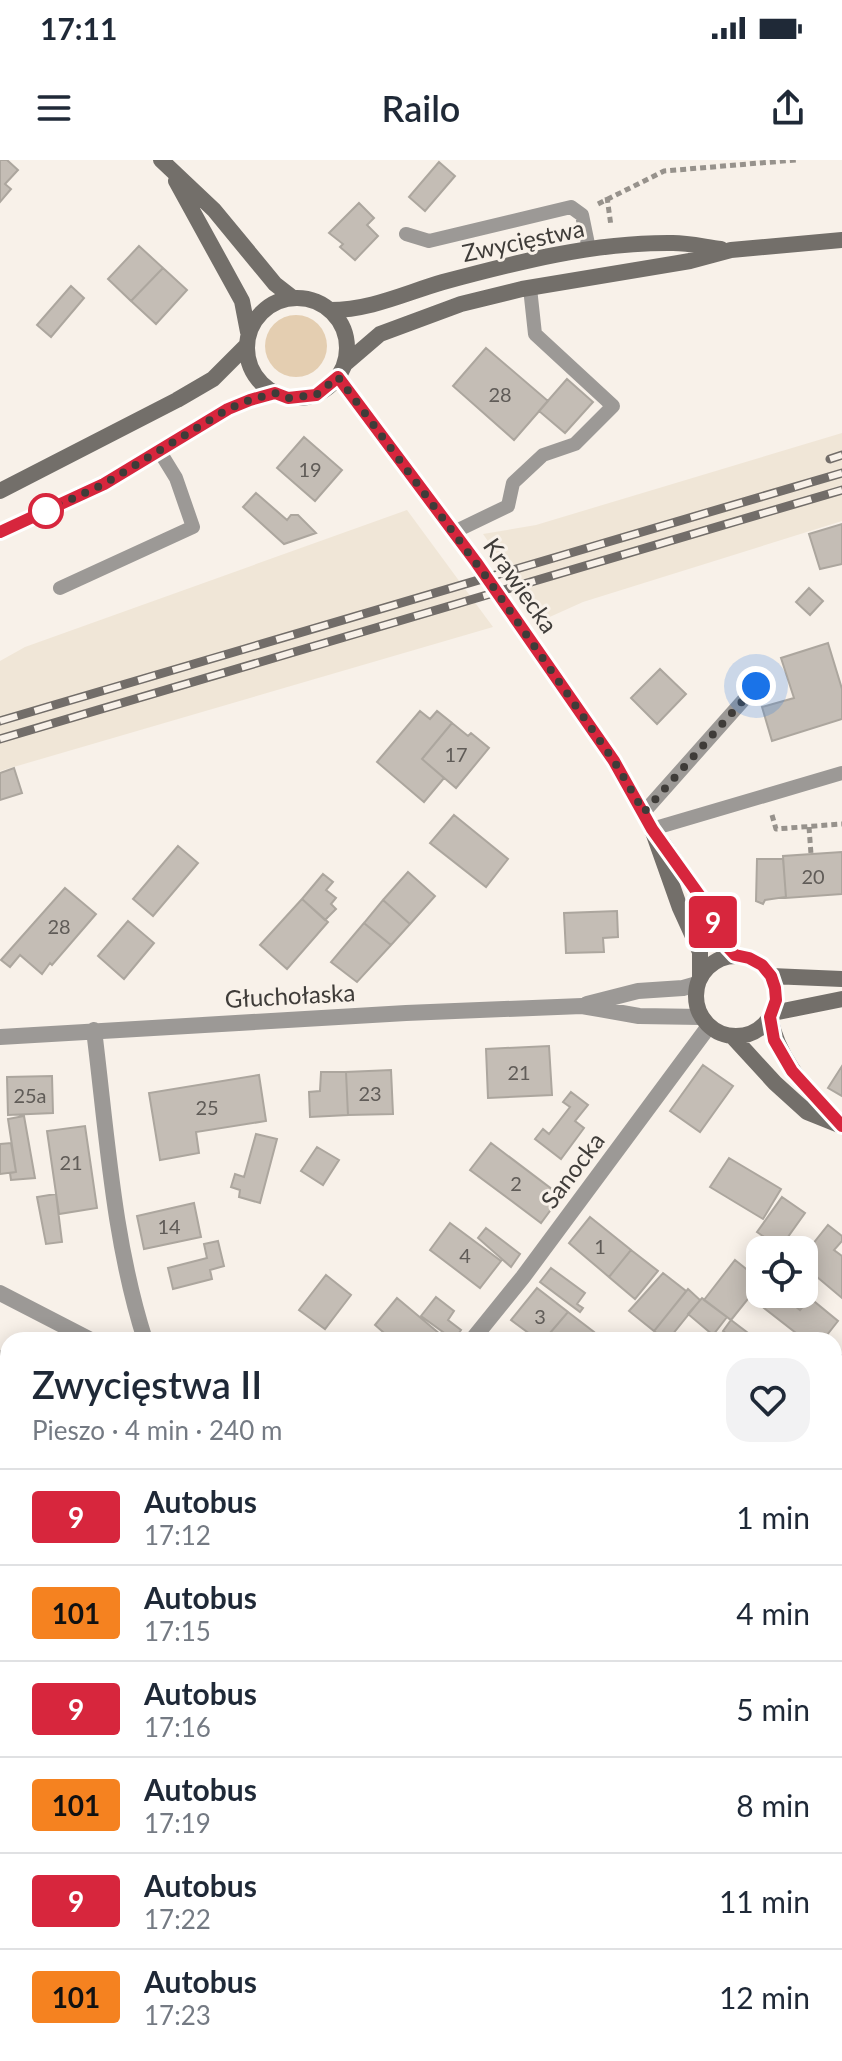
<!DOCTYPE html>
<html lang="pl">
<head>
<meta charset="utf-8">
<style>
  body { margin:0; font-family:Lato,sans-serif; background:#f2f2f3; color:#1f2937; height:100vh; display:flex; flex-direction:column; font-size:30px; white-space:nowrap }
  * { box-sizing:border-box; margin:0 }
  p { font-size:26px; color:#747a83 }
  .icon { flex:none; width:44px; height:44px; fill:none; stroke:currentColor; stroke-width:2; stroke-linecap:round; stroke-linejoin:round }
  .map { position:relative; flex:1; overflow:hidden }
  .sheet { position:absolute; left:0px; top:1172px; width:842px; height:730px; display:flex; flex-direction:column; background:#fff; border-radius:24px 24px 0 0; box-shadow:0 4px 20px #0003 }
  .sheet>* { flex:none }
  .badge { padding:0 16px; border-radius:6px; font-size:28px; line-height:52px }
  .buttons { position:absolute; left:746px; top:1076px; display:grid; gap:16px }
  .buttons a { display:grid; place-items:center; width:72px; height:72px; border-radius:16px; background:#fff; box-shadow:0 4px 20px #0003; font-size:40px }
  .you { position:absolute; width:40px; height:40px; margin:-20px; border:6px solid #fff; border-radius:50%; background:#1a73e8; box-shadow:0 0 0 12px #1a73e833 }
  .map>.badge { position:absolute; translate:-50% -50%; box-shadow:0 0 0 4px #fff }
  .round { display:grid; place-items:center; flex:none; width:84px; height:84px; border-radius:24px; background:#f2f2f3 }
  .head { display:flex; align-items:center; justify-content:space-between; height:136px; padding:0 32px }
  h1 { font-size:38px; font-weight:600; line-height:60px }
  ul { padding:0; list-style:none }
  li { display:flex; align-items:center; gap:24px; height:96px; padding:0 32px; border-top:2px solid #e0e1e3 }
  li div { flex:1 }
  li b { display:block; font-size:30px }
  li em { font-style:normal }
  li .badge { min-width:88px; font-weight:700; text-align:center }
  .status { display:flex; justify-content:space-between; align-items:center; height:56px; padding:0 40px; background:#fff; direction:ltr }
  .status svg { height:22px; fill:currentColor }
  header { display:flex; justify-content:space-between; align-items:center; height:104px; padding:0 32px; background:#fff; font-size:36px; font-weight:600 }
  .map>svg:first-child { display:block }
</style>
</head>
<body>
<div class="status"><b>17:11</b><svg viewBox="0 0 49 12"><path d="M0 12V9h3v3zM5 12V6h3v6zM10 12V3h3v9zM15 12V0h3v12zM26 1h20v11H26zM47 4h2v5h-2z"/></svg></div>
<header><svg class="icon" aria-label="menu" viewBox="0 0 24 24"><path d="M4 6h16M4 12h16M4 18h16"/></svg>Railo<svg class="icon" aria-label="share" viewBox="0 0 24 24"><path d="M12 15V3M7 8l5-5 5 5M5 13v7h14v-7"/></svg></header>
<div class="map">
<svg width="842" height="1901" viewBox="0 0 842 1901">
  <rect width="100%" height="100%" fill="#f8f1e9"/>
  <path fill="#f0e6d7" d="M842 273V361L583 442 543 460 483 374 536 365Z
    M407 350 493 467 0 611V501L25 487Z"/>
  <path fill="#e4ceb1" d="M265 186a31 31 0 1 1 62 0a31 31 0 1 1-62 0Z"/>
  <path fill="#c4bdb5" stroke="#aca69e" stroke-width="2" d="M0 0H7L18 10 5 24 11 29 0 42Z
    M439 2 455 16 425 51 409 37Z
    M359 43 374 58 367 65 378 76 355 100 340 87 343 84 329 73Z
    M139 86 163 108 131 141 108 119Z
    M163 108 187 130 156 164 131 141Z
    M71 126 84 138 51 177 37 165Z
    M486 188 548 241 514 280 453 226Z
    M567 219 593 242 565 273 539 251Z
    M304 277 342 310 315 341 277 308Z
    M256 333 287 360 291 355H298L316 373 284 384 243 347Z
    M842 364V404L820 409 809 374Z
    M809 428 823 441 810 455 796 442Z
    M828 483 842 529V559L772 581 762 547 794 538 781 498Z
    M660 509 686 534 657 564 631 538Z
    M420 551 430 559 437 551 452 563 422 599 444 618 424 642 377 602Z
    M452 563 468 576 471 573 489 588 456 628 422 599Z
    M14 608 22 633 0 640V613Z
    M454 655 508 699 486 727 430 683Z
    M178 686 198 703 153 756 133 739Z
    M842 692V734L786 738 783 696Z
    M757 699H783L786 737 765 740 763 744 756 741Z
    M408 712 435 736 410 764 383 740Z
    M323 714 333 722 326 730 336 738 331 744 336 749 325 760 302 739Z
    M65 728 96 754 52 805 50 803 42 814 20 795 10 807 1 800Z
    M302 739 328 762 287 809 260 785Z
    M383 740 410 764 391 785 364 763Z
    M617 751 618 777 603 778 604 792 566 793 564 753Z
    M128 761 154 783 124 819 98 796Z
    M364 763 391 785 357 822 331 802Z
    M549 886 552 935 488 938 486 889Z
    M703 905 733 926 700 972 670 951Z
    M842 906V936L828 928Z
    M391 910 393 954 348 955 346 912Z
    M321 912H346L348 955 310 957 309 932 320 931Z
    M259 915 266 961 196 972 199 993 160 1000 149 933Z
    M52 916 53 953 8 955 7 917Z
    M571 932 588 945 575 961 584 968 561 999 535 979 543 969 549 974 570 947 563 942Z
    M24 956 35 1018 11 1020 10 1013 16 1012 8 959Z
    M85 966 97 1048 59 1054 47 971Z
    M256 974 277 979 260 1043 239 1037 240 1030 231 1027 235 1014 244 1017Z
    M11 983 16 1012 0 1014V984Z
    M491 983 561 1036 541 1063 470 1010Z
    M317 987 339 1000 323 1025 301 1011Z
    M729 998 781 1029 763 1059 710 1027Z
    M56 1034 62 1082 46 1084 37 1037Z
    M782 1037 805 1053 780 1088 757 1072Z
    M194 1043 201 1077 144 1089 137 1056Z
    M590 1057 631 1090 609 1117 569 1083Z
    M450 1063 501 1101 480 1128 430 1090Z
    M828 1065 842 1076V1081L834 1090 842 1096V1138L804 1106V1095Z
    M486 1068 520 1094 511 1107 478 1078Z
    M218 1081 224 1106 210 1110 212 1119 173 1129 168 1108 207 1098 204 1084Z
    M631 1090 658 1111 635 1139 609 1117Z
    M735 1100 760 1120V1124L731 1160 704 1140Z
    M551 1108 585 1133 577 1144 583 1148 580 1152 540 1122Z
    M663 1113 686 1131 654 1171 629 1151Z
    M326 1115 351 1135 325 1169 299 1150Z
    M537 1128 568 1152 544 1180H538L511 1160Z
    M688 1129 700 1140 668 1180H665L654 1171Z
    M775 1134H784L800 1150 810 1138 838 1161 823 1180H805L764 1148Z
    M794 1134H804L810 1138 800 1150 789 1141Z
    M436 1137 454 1151 448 1160 461 1170 454 1180 421 1156Z
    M397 1138 447 1180H392L375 1165Z
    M702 1138 727 1157 713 1175 688 1154Z
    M568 1152 594 1172 588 1180H544Z
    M731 1160 748 1173 745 1177 748 1180H735L723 1171Z
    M0 1191 8 1197V1205L1 1215 8 1221V1267L0 1261Z
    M834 1355 842 1361V1429L835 1438Z
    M842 1471V1513L834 1507V1482Z
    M0 1563 5 1565 0 1574 8 1578V1597L0 1612Z
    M838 1577 842 1580V1627L834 1620V1581Z
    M0 1764 8 1771V1821L0 1815Z
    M526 1894H594L587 1901H533Z
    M650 1894H674L684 1901H644Z"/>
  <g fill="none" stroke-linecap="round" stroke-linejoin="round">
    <path stroke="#97928c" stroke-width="5" stroke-dasharray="6 4" stroke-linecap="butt" d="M607 37 611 66
      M598 44 664 11 796 0
      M772 655 776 669 842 664
      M809 667 811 694"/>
    <path stroke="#9c9996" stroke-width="14" d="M406 74 429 81 571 47 582 55 589 89
      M454 372 508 346 513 323 543 295 575 284 613 246 535 174 530 128
      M60 428 193 367 176 318 160 292
      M644 652 756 526
      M652 669 842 613
      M799 1901 806 1894"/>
    <path stroke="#9c9996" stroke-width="16" d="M587 844 638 831 683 828 697 824
      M94 870C107 974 113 1080 145 1180
      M0 877 406 853 582 846 639 856 701 857
      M0 1133 91 1180
      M472 1180 523 1117 709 866
      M834 1212 842 1202
      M0 1651 8 1655
      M834 1715 842 1705
      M829 1894 837 1901
      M309 1901 316 1894
      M458 1901 463 1894"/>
    <path stroke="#736f6a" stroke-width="16" d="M161 0 214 50 275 124 293 138
      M176 21 242 141 248 172
      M247 188a50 50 0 1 1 100 0a50 50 0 1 1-100 0Z
      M330 150C371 150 405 133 443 122 518 102 594 82 673 83 689 83 705 87 721 89
      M345 204 380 174 461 144 522 129 690 101 731 90 842 80
      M338 217 476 402 614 601 652 669 680 748 700 792V817
      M0 331 177 240 213 219 247 185
      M0 372 104 324 228 249 250 240 275 233
      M663 683 702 739 722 781 735 795
      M696 836a40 40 0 1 1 80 0a40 40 0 1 1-80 0Z
      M771 816 842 819
      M773 853 842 839
      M770 857C778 900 807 929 835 961
      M732 876 775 923 807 952 842 966"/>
    <defs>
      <path id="rail" d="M830 299 842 295
        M0 561 842 313
        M0 579 842 330"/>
    </defs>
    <use href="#rail" stroke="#726d69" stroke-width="9"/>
    <use href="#rail" stroke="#f8f1e9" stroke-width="6" stroke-dasharray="18" stroke-linecap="butt"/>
  </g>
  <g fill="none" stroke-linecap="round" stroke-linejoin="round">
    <defs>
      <path id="line" d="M0 372 104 324 228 249 250 240 275 233 288 238 316 235 338 217 476 402 614 601 652 669 702 739 722 781 735 795 749 798 762 805 771 816 775 828 776 840 770 857 774 880 792 911 842 966"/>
    </defs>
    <use href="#line" stroke="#fff" stroke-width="18"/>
    <use href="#line" stroke="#d7263d" stroke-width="12"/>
    <path stroke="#3f3c39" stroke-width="8" stroke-dasharray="0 14.4" d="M46 351 104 324 228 249 250 240 275 233 288 238 316 235 338 217 487 418 614 601 644 652 756 526"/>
  </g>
  <circle fill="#fff" stroke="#d7263d" stroke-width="4" cx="46" cy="351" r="16"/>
  <g text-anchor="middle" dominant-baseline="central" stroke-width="6" stroke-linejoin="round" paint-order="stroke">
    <g font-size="20" fill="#605c58">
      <text x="500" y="234">28</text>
      <text x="310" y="309">19</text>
      <text x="456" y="594">17</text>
      <text x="813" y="716">20</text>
      <text x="59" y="766">28</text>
      <text x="519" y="912">21</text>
      <text x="370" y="933">23</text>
      <text x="30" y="935">25a</text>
      <text x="207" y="947">25</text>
      <text x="71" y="1002">21</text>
      <text x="516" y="1023">2</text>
      <text x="169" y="1066">14</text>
      <text x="600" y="1086">1</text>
      <text x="465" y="1095">4</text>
      <text x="540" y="1156">3</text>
    </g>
    <g font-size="24" fill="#3f3c39" stroke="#f8f1e9">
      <text transform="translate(523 80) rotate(-12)">Zwycięstwa</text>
      <text transform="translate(521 425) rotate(55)">Krawiecka</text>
      <text transform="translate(290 835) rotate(-3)">Głuchołaska</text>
      <text transform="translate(572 1010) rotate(-53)">Sanocka</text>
    </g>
  </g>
</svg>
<div class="buttons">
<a><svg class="icon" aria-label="locate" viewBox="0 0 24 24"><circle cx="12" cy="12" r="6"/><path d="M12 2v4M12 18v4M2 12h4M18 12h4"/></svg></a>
</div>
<div class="you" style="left:756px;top:526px"></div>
<b class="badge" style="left:713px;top:762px;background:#d7263d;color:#fff">9</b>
<section class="sheet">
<div class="head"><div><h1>Zwycięstwa II</h1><p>Pieszo · 4 min · 240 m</p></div><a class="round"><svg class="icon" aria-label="heart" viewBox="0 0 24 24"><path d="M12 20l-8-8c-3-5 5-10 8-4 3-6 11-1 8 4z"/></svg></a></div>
<ul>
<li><span class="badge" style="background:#d7263d;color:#fff">9</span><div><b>Autobus</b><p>17:12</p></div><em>1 min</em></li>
<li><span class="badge" style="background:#f58220;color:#111">101</span><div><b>Autobus</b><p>17:15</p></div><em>4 min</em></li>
<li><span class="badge" style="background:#d7263d;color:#fff">9</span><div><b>Autobus</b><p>17:16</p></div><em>5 min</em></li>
<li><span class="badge" style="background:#f58220;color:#111">101</span><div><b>Autobus</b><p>17:19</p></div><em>8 min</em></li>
<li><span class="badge" style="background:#d7263d;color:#fff">9</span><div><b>Autobus</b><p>17:22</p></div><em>11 min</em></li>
<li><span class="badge" style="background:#f58220;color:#111">101</span><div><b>Autobus</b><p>17:23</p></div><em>12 min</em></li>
</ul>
</section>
</div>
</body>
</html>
